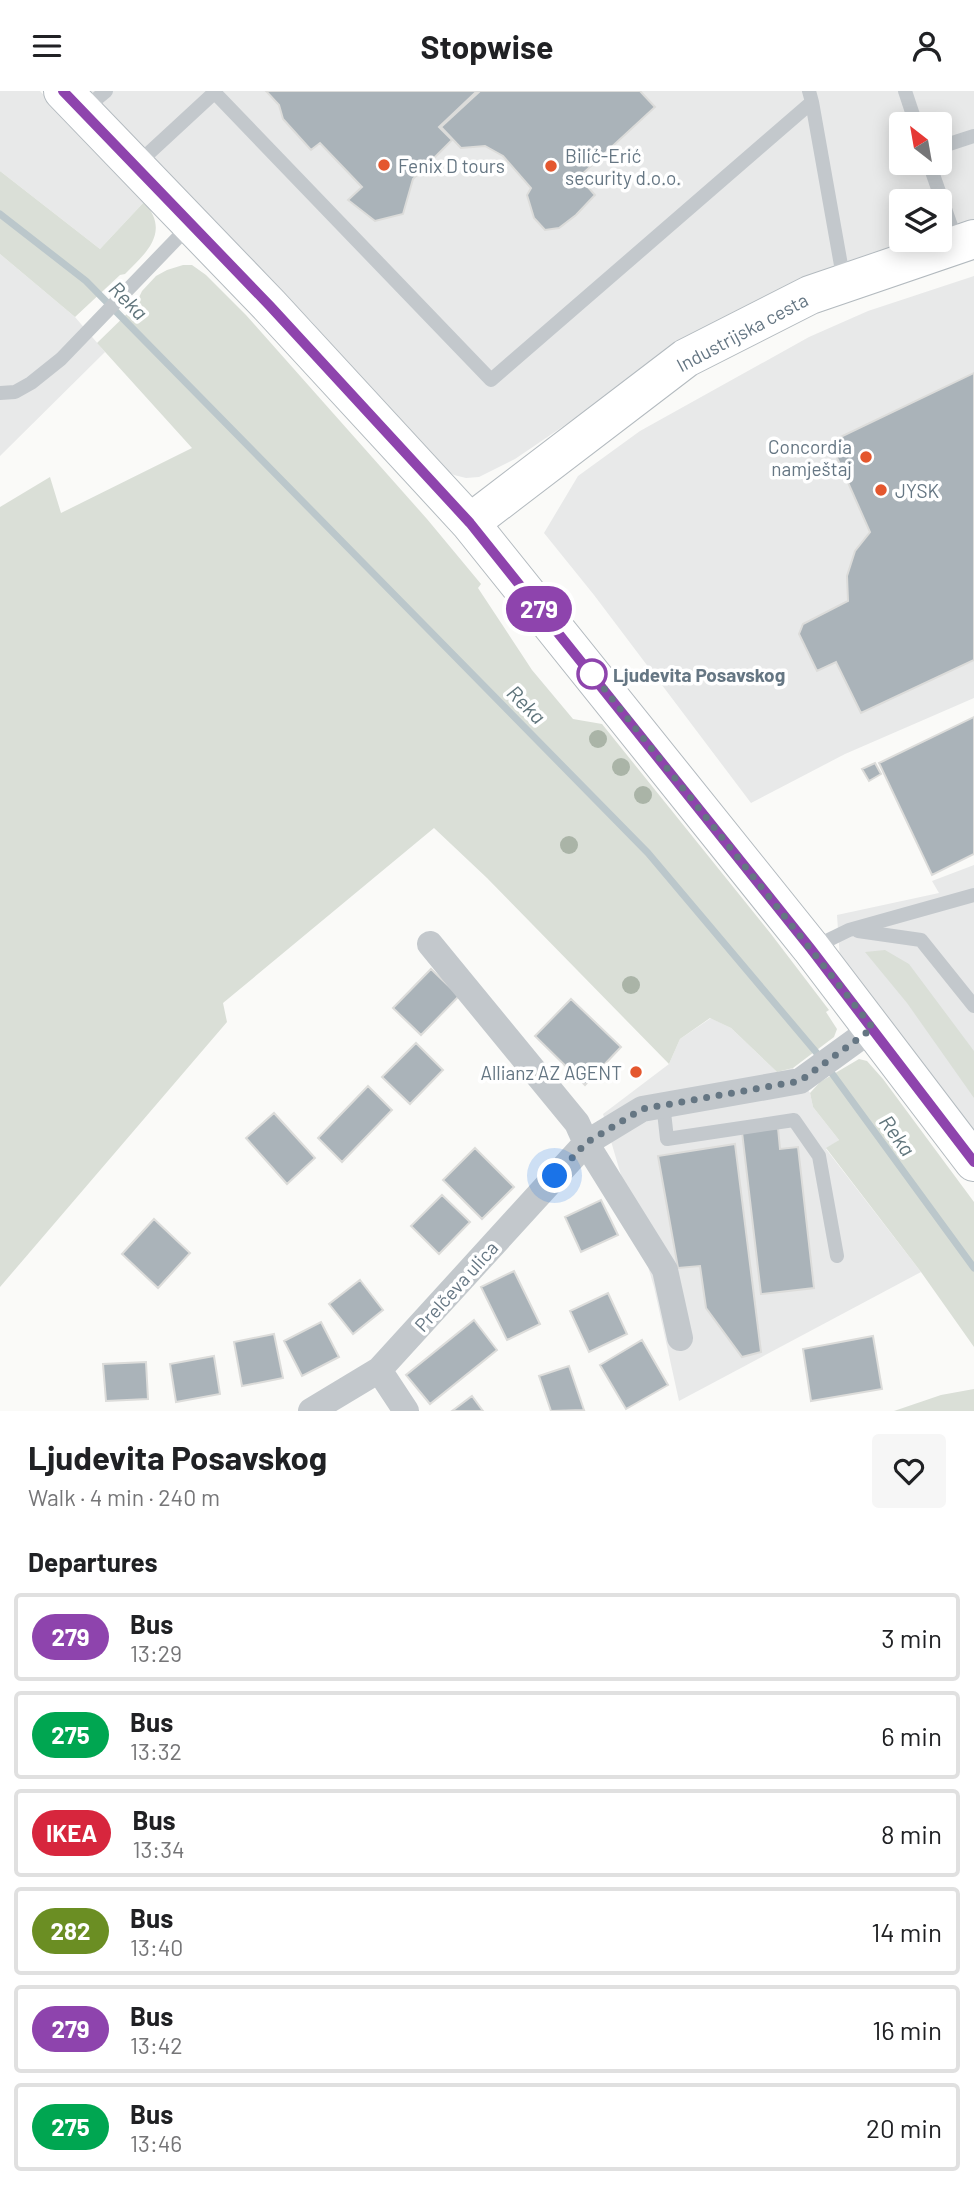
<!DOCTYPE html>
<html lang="en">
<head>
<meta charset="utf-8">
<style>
  body { margin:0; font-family:Barlow,sans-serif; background:#f6f6f6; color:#202124; height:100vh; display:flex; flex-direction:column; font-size:26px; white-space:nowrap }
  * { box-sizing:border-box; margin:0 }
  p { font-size:23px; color:#757577 }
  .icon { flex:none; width:38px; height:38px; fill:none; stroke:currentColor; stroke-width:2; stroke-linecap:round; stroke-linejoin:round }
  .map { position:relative; height:1320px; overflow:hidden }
  .sheet { display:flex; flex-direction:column; background:#fff; flex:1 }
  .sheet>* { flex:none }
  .badge { padding:0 14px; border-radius:23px; font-size:24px; line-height:46px }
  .needle { width:46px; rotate:329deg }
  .controls { position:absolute; left:889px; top:21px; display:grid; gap:14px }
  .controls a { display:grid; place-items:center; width:63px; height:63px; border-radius:7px; background:#fff; box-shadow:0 4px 18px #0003; font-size:35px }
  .you { position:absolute; width:35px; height:35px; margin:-18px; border:5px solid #fff; border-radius:50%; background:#1a73e8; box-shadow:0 0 0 10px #1a73e833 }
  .map>.badge { position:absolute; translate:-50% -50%; box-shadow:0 0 0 4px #fff }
  h2 { padding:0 28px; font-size:26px; line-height:63px }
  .round { display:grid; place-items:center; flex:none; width:74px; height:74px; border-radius:7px; background:#f6f6f6 }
  .summary { display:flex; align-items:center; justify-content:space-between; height:119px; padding:0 28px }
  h1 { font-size:33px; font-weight:700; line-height:52px }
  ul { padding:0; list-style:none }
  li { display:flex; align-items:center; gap:21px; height:88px; margin:0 14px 10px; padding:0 14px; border:4px solid #e0e0e0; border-radius:7px }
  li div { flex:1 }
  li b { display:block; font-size:26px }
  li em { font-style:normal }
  li .badge { min-width:77px; font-weight:700; text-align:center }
  header { display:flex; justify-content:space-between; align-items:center; height:91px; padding:0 28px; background:#fff; font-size:32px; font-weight:700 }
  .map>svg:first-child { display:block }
</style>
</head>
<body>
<header><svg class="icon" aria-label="menu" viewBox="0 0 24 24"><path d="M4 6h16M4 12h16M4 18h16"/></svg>Stopwise<svg class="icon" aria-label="person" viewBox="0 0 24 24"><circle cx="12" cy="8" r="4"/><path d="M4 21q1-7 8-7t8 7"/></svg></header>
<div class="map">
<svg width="974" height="1320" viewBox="0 0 974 1320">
  <rect width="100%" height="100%" fill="#fafaf8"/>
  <path fill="#e8e9e9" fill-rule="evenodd" d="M0 0H40L144 111 100 158 0 80Z
    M78 0H974V134L940 145V110H901V149H929L674 260 515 368 479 386 466 387 454 384 426 368 359 291 312 231ZM901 33H940V72H901Z
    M0 163 75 226 105 261 0 365Z
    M974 185V607L845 663 751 712 594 504 544 442 578 385 640 340 809 246 868 220Z
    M974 774V1050L840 869 837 824 939 802 932 790Z
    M711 927 731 937 777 981 793 977 810 1002 813 1016 839 1049 826 1058 921 1181 679 1310 654 1196 603 1023 669 973 680 948Z"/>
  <path fill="#dadfd7" d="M0 80 100 158 144 111C171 141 146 162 125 183L120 184 75 226 0 163Z
    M183 174H192L206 184 246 224 427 428 481 493 478 497 532 579 573 628 602 633 771 843 829 919 826 921 837 938 834 946 793 977 777 981 731 937 710 927 680 948 669 973 487 787 434 737 223 912 227 931 0 1196V416L50 386 61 422 192 357 97 252 135 215 142 200 156 185 167 179Z
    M885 859 909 873 974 960V1007L907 912 865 861Z
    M859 968 867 970 883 988 974 1111V1256L921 1181 826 1057 839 1049 813 1016 810 1002 820 991Z
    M974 1298V1320H894L941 1304Z"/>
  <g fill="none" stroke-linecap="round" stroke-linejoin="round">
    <path stroke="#bbc7cb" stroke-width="7" d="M0 123 86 190 648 762 821 967
      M828 977 974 1177"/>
  </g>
  <path fill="#aab3b9" stroke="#dcdcda" stroke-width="2" d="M266 0H477L439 36 452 49 413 88 403 123 375 130 348 109 362 96 320 52 311 59 283 28 279 14Z
    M480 0H640L655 16 579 86 595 104 576 124 559 137 545 139 534 127 527 104 531 97 503 65 485 55 461 57 441 36Z
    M974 282V569L861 622 836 571 817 580 799 543 803 533 848 510 847 485 855 460 870 441 830 351Z
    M974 626V763L932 784 879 672Z
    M875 672 881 683 869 690 862 678Z
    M431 878 459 905 421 944 393 917Z
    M571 908 621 956 585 994 535 945Z
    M416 952 443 979 410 1013 382 986Z
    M368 995 392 1019 342 1071 318 1047Z
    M274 1022 315 1067 287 1093 246 1047Z
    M778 1037 780 1058 798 1056 814 1197 761 1203 742 1041Z
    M735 1053 761 1261 742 1266 706 1217 700 1175 678 1177 658 1065Z
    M475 1057 514 1096 482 1128 443 1089Z
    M442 1104 470 1131 439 1163 411 1135Z
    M601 1109 618 1144 581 1161 565 1126Z
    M154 1128 190 1162 158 1197 122 1163Z
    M514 1180 540 1233 507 1249 481 1196Z
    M360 1189 383 1219 353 1243 329 1213Z
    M608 1202 627 1243 589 1261 570 1220Z
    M474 1229 497 1259 430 1313 406 1284Z
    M321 1231 339 1266 302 1285 284 1250Z
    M274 1243 283 1287 242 1295 234 1251Z
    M873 1245 882 1298 811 1310 803 1258Z
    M642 1249 668 1294 626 1318 600 1274Z
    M214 1265 220 1303 176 1311 170 1273Z
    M146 1271 148 1308 106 1310 103 1273Z
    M569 1275 584 1319 551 1320 539 1285Z
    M472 1305 483 1320H452Z"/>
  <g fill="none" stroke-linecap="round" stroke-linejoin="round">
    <defs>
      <path id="secondary" d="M63 0 270 215 470 432 811 857 974 1071
        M470 432 686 267 810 204 974 148"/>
    </defs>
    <use href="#secondary" stroke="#b3babf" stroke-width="40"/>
    <path stroke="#c3c8cc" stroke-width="14" d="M905 0 916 33
      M214 1 491 289 812 11 809 0
      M812 11 844 191
      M83 19 106 0
      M940 56 974 45
      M929 72 957 152
      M136 74 216 0
      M0 302 15 301 31 292 61 268 191 133
      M858 840 921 849 974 915
      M812 857 849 839 974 804
      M663 1012 667 1048 794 1029 819 1065 837 1165"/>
    <path stroke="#c3c8cc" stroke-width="26" d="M430 853 577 1032 586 1052 665 1179 680 1247
      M379 1279 406 1320
      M311 1320 379 1279 586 1052 642 1018 800 990 873 937"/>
    <use href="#secondary" stroke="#fff" stroke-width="38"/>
  </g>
  <g fill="#aab4a7">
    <circle cx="598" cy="648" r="9"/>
    <circle cx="621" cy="676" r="9"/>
    <circle cx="643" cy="704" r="9"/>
    <circle cx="569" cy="754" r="9"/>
    <circle cx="631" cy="894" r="9"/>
  </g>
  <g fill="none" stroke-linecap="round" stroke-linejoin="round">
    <defs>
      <path id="line" d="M63 0 270 215 470 432 811 858 974 1071"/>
    </defs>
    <use href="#line" stroke="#fff" stroke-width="16"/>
    <use href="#line" stroke="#8e44ad" stroke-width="10"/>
    <path stroke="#657683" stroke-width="7" stroke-dasharray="0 12.6" d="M555 1085 586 1052 642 1018 800 990 873 937 587 576 592 583"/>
  </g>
  <g fill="#e4572e" stroke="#fff" stroke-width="2.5">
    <circle cx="384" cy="74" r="7"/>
    <circle cx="551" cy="75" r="7"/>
    <circle cx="866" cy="366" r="7"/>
    <circle cx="881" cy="399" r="7"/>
    <circle cx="636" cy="981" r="7"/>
  </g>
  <circle fill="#fff" stroke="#8e44ad" stroke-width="3.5" cx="592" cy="583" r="14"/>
  <g text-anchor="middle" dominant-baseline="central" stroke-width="7" stroke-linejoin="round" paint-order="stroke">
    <g font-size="19" fill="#657683" stroke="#fff" text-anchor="start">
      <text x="565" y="64">Bilić-Erić<tspan x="565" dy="22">security d.o.o.</tspan></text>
      <text x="398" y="74">Fenix D tours</text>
      <text x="852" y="355" text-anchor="end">Concordia<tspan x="852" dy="22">namještaj</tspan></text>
      <text x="895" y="399">JYSK</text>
      <text x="622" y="981" text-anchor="end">Allianz AZ AGENT</text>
    </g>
    <g font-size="19" fill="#657683" stroke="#fff">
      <text transform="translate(742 241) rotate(-28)">Industrijska cesta</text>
      <text transform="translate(456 1195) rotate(-48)">Prelčeva ulica</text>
    </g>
    <g font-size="19" font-weight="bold" fill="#657683" stroke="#fff" text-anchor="start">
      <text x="613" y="583">Ljudevita Posavskog</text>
    </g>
    <g font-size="21" font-style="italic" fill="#60757c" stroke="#fff">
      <text transform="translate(129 209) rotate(45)">Reka</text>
      <text transform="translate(527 613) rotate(45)">Reka</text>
      <text transform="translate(898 1044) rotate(54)">Reka</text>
    </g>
  </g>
</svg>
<div class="controls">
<a><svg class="needle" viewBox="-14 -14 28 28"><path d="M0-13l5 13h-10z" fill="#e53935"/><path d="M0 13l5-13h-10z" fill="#757577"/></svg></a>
<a><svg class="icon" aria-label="layers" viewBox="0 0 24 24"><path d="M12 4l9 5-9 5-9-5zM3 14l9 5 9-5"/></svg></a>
</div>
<div class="you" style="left:555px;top:1085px"></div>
<b class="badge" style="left:539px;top:518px;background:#8e44ad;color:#fff">279</b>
</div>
<section class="sheet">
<div class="summary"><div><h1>Ljudevita Posavskog</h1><p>Walk · 4 min · 240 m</p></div><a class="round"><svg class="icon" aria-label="heart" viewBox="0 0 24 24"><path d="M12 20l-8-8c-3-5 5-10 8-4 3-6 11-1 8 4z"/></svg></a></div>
<h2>Departures</h2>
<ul>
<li><span class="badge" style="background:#8e44ad;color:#fff">279</span><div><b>Bus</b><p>13:29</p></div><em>3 min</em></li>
<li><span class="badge" style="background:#00a651;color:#fff">275</span><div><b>Bus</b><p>13:32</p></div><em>6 min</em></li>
<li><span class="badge" style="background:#d7263d;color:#fff">IKEA</span><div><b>Bus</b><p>13:34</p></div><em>8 min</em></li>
<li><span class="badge" style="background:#6b8e23;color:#fff">282</span><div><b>Bus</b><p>13:40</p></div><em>14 min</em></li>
<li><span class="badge" style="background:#8e44ad;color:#fff">279</span><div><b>Bus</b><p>13:42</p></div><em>16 min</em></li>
<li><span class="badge" style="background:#00a651;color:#fff">275</span><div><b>Bus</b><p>13:46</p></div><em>20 min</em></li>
</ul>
</section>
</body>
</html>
